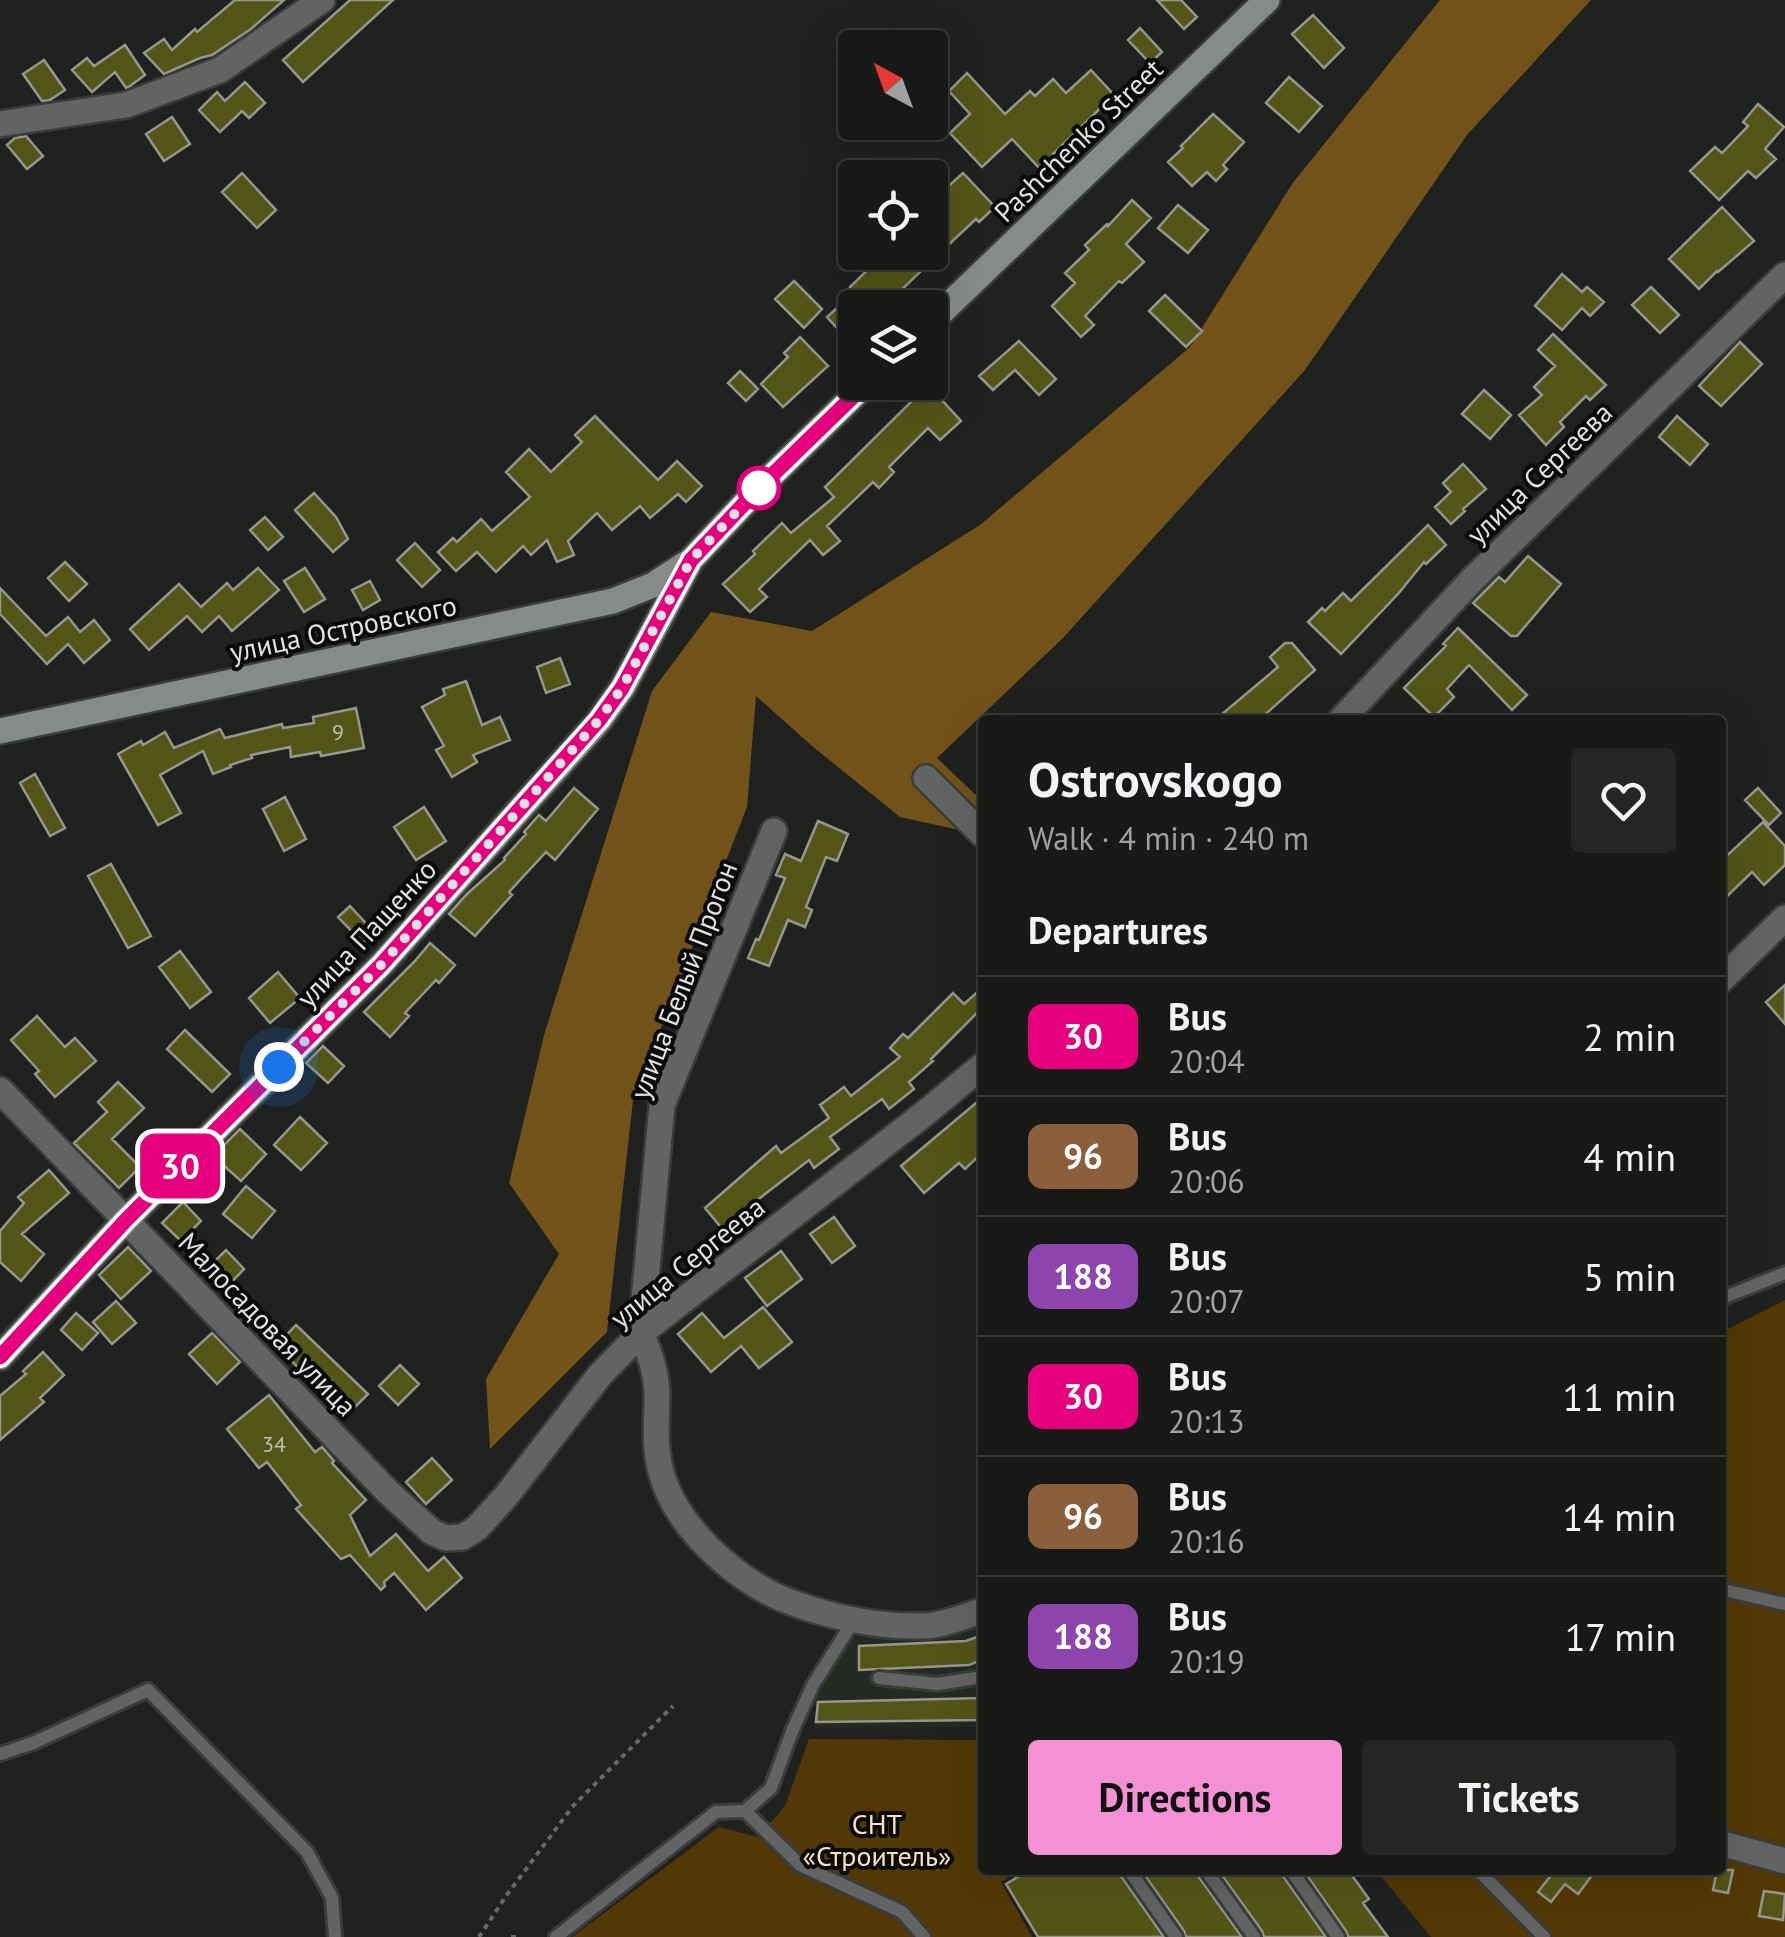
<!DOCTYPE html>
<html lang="en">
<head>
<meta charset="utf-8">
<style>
  body { margin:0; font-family:"PT Sans",sans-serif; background:#232623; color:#f1f3f6; height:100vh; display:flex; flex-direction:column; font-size:38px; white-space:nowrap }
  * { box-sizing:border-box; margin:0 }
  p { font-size:32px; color:#9ea0a1 }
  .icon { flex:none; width:55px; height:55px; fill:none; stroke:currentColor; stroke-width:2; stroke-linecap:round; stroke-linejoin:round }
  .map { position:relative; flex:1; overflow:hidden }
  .details { position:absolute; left:978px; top:715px; width:748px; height:1160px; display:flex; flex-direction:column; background:#161916; border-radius:10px; box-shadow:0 10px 40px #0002,0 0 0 2px #353835 }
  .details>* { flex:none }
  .badge { padding:0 20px; border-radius:15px; font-size:35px; line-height:65px }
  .needle { width:65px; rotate:319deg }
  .fabs { position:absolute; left:838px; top:30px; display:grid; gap:20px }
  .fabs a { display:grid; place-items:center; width:110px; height:110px; border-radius:10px; background:#161916; box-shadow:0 10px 40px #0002,0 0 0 2px #353835; font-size:50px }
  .you { position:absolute; width:50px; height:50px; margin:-25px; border:8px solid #fff; border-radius:50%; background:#1a73e8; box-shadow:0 0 0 15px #1a73e833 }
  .map>.badge { position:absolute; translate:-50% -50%; box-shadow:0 0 0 5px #fff }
  h2 { padding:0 50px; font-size:38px; line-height:90px }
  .round { display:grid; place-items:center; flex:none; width:105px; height:105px; border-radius:10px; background:#232623 }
  .summary { display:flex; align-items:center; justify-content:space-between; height:170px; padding:0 50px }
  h1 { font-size:48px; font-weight:800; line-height:75px }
  .button { display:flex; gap:20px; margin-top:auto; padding:20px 50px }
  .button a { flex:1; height:115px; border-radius:10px; background:#f491d4; color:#111; font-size:40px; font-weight:800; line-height:115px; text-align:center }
  .button a+a { background:#232623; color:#f1f3f6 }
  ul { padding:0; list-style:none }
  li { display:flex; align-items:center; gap:30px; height:120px; padding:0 50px; border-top:2px solid #353835 }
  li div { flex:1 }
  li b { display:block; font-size:38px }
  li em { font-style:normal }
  li .badge { min-width:110px; font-weight:700; text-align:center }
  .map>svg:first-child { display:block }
</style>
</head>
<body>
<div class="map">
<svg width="1785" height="1937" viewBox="0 0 1785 1937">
  <rect width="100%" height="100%" fill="#1e211d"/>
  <path fill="#222a22" d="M982 1622V1727L814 1728 816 1697 846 1638 954 1633Z"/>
  <path fill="#523805" d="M1785 1300V1937H1431L1376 1870H1720V1333Z
    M809 1739 982 1740V1870H1022L1001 1882 1032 1937H572L719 1827 758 1837 785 1806Z"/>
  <path fill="#715219" d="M1440 0H1591L1467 135 1305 370 1063 638 937 758 982 801V835L900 817 812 746 756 696 747 807 633 1100 607 1332 490 1449 486 1379 559 1254 509 1183 544 1035 652 691 711 612 812 631 980 525 1190 347 1292 184Z"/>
  <path fill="#535516" stroke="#969690" stroke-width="2.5" d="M235 0H284L251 29 212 55 200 58 164 74 144 53 164 39 172 50 195 29 197 32Z
    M350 0H393L303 82 283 60Z
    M1157 0H1181L1197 17 1184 29Z
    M1313 15 1344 48 1324 68 1292 34Z
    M1140 28 1162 52 1150 63 1128 40Z
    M125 45 145 75 130 86 126 88 115 72 92 92 72 70 87 58 94 66Z
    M44 60 65 90 50 100 42 101 23 74Z
    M1091 70 1114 95 1053 154 1055 156 1041 170 1012 139 982 167 950 133 970 114 949 91 967 73 1005 114 1030 91 1035 96 1053 79 1066 93Z
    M1289 77 1322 106 1299 132 1266 103Z
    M245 82 265 103 249 118 242 111 220 132 199 110 217 92 225 101Z
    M1758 104 1784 127 1765 149 1776 159 1756 178 1748 171 1719 200 1690 171 1715 147 1722 153 1748 126 1743 122Z
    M1213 114 1244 142 1223 165 1227 169 1216 181 1207 172 1192 186 1168 162 1183 148 1181 146Z
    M172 117 190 144 164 161 146 134Z
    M26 136 43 156 27 169 7 145 15 138Z
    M242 173 276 210 257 228 222 192Z
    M963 173 995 207 979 222 976 219 945 248 895 296 897 298 887 308H855V348L827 317 855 292 850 287 886 252H930V203Z
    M1132 200 1151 218 1126 244 1144 262 1122 283 1119 281 1085 316 1094 325 1081 337 1052 306 1075 283 1065 273 1089 250 1085 245 1107 224 1108 226Z
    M1178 205 1208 230 1188 253 1158 228Z
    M1722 207 1754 241 1718 272 1717 271 1699 289 1669 259Z
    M1562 274 1582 292 1587 287 1604 302 1590 316 1582 308 1562 330 1535 306Z
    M794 281 822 309 804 328 775 299Z
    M1651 287 1679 315 1660 333 1632 305Z
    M1165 295 1202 331 1186 347 1149 311Z
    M1553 334 1606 385 1590 400 1586 396 1560 422 1564 427 1546 445 1519 415 1542 395 1534 387 1555 366 1538 350Z
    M800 337 828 366 783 407 761 384 788 357 784 353Z
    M1019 341 1056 379 1039 395 1015 370 993 390 979 376Z
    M1740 342 1762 364 1721 406 1699 386Z
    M740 371 758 389 746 401 728 383Z
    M928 385 961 421 940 440 928 428 889 467 894 472 879 488 873 482 827 526 840 541 823 555 810 540 759 589 767 597 750 612 723 584 755 554 753 551 782 523 791 533 834 497 825 487Z
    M1484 390 1511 415 1490 439 1462 414Z
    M595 416 658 480 677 461 702 486 686 502 678 494 650 518 640 506 612 530 597 513 568 541 574 555 557 562 547 540 531 555 523 546 496 572 477 552 456 571 438 552 453 538 457 542 481 519 492 531 530 497 506 472 529 449 551 472 582 442 575 435Z
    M1677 416 1708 444 1690 465 1659 437Z
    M1463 464 1486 489 1463 509 1465 511 1451 524 1435 507 1451 492 1443 483Z
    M314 493 336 517 348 539 333 552 295 510Z
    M265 517 283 537 268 550 250 530Z
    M1428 525 1446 545 1426 564 1424 562 1398 594 1341 654 1308 622 1322 608 1325 611 1343 593 1351 601Z
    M415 543 440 570 422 587 397 560Z
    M1528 556 1561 584 1517 636H1511L1473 603 1499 577 1505 582Z
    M65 562 87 584 69 601 48 578Z
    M258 568 279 590 232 631 219 616 202 632 187 616 149 650 130 629 179 584 201 607 227 583 233 590Z
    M305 568 325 599 304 612 284 581Z
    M370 581 380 600 363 610 352 590Z
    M0 588 46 636 68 617 80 632 94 620 110 640 84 663 68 644 47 664 0 614Z
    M1458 628 1527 695 1512 710 1469 665 1447 689 1454 697 1434 717 1404 688 1446 646 1443 644Z
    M1285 643H1292L1315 670 1259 720H1215L1278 667 1270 657Z
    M560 658 570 684 546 693 537 667Z
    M466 681 482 725 500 717 510 740 473 755 477 762 452 777 436 750 444 746 422 707 445 695 443 689Z
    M356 708 364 748 321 756 320 752 291 757 290 747 251 755 252 758 230 765 231 767 213 774 203 751 160 775 181 813 158 825 118 754 141 741 143 745 165 732 174 748 220 729 225 738 282 724 283 728 314 723 313 717Z
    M35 774 65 828 50 836 20 783Z
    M574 788 598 809 555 860 546 852 509 892 512 895 475 936 449 914 467 894 505 860 504 858 526 834 524 832 539 815 546 821Z
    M1758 788 1781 813 1769 825 1745 800Z
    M285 797 306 839 284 851 263 809Z
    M424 807 446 841 416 860 394 827Z
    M818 821 848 834 837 861 826 857 806 907 812 910 805 927 788 920 769 966 748 958 756 939 759 940 785 878 776 875 785 854 801 861Z
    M1763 822 1785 846V865L1764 885 1752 872 1720 903V862Z
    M111 864 151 936 128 948 88 876Z
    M350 906 374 932 363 943 338 917Z
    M430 943 455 965 439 983 436 980 405 1013 409 1016 390 1037 364 1012 415 961Z
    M180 951 211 992 190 1008 159 967Z
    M278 972 300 998 270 1023 249 998Z
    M1785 985V1024L1766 1002Z
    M982 988V1008L931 1059 933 1061 909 1082 914 1089 889 1109 882 1099 830 1137 839 1149 814 1168 809 1160 756 1201 758 1203 724 1231 705 1208 776 1146 781 1153 829 1118 820 1105 844 1087 851 1096 900 1057 890 1048 903 1034 908 1038 953 993 964 1004Z
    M37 1016 65 1047 75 1038 96 1061 55 1097 35 1074 39 1071 11 1040Z
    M185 1030 230 1074 212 1092 167 1049Z
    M323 1046 344 1066 328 1083 306 1063Z
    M118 1082 144 1108 112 1139 140 1167 119 1188 74 1143 107 1112 98 1102Z
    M982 1098V1153L965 1169 959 1163 924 1193 901 1166Z
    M300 1117 327 1143 301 1170 274 1145Z
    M240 1129 266 1154 241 1181 213 1156Z
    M49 1170 69 1193 22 1234 44 1254 21 1281 0 1262V1231L24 1203 18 1197Z
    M246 1186 275 1211 252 1238 223 1214Z
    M183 1202 201 1221 181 1241 162 1223Z
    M834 1217 855 1246 832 1263 810 1234Z
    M128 1247 151 1271 121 1299 99 1275Z
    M226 1250 244 1269 224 1290 205 1271Z
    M781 1251 802 1279 767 1306 745 1278Z
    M116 1301 136 1323 112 1344 93 1322Z
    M763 1307 792 1342 759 1368 741 1346 711 1372 678 1334 702 1313 724 1338Z
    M76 1313 98 1333 82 1350 61 1330Z
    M296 1325 368 1394 347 1415 276 1346Z
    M212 1333 240 1362 217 1384 189 1354Z
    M43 1352 64 1375 40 1398 44 1402 0 1440V1396L26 1374 23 1371Z
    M400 1365 419 1384 398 1405 379 1386Z
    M269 1395 315 1452 322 1447 334 1461 332 1463 366 1500 350 1515 370 1556 396 1534 428 1571 444 1557 462 1578 426 1610 394 1573 384 1582 385 1586 381 1590 350 1555 341 1559 296 1509 301 1505 267 1462 259 1468 227 1429Z
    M432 1458 452 1480 426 1504 406 1482Z
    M982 1635V1660L969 1665 859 1670V1646L966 1641Z
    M982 1698V1720L816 1722 818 1702Z
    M1030 1870H1119L1121 1876 1164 1937H1038L1006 1884Z
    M1141 1870H1196L1198 1876 1242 1937H1186L1184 1931Z
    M1218 1870H1281L1283 1876 1326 1937H1264L1262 1931Z
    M1303 1870H1348L1369 1899 1363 1903 1388 1937H1348L1346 1931Z
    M1547 1870H1596L1578 1894 1565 1884 1551 1902 1538 1892 1552 1874Z
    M1717 1870H1733L1728 1893 1713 1890Z
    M1764 1891 1785 1894 1783 1920 1759 1916Z"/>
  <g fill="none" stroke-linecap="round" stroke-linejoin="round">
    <defs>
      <path id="lane" d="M1720 1299 1785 1273
        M1720 1589 1785 1604
        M879 1678 938 1684 982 1677
        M0 1754 33 1743 148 1690 307 1852 332 1898 335 1937
        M745 1811 800 1865 902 1912 924 1937
        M1129 1870 1176 1937
        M1206 1870 1254 1937
        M1291 1870 1338 1937
        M1478 1870 1544 1937
        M556 1937 716 1812 745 1811 771 1788 793 1729 813 1685 854 1620"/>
      <path id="street" d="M0 124 126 105 220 70 322 0
        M1341 720 1472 580 1785 275
        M926 778 982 834
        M774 831 662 1105 641 1333C649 1351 656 1371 657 1392 657 1417 654 1443 660 1468 674 1527 739 1585 796 1604 835 1618 881 1627 923 1626 942 1626 964 1616 982 1611
        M1720 981 1785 918
        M0 1090 388 1492 432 1532 446 1538 463 1537 477 1528 506 1496 600 1375 641 1333 924 1114 982 1066
        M1720 1843 1785 1861"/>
      <path id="secondary" d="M930 323 1267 0
        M0 731 613 601 653 585 687 563
        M0 1357 126 1220 381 965 599 721 623 687 691 560 759 488 868 382"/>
    </defs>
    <use href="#lane" stroke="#393c38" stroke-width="18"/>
    <use href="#street" stroke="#393c38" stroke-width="30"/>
    <use href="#secondary" stroke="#393c38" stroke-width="30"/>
    <path stroke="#666965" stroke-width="4" stroke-dasharray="5 5" stroke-linecap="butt" d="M479 1937 506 1896 573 1806 673 1706
      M511 1937H517"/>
    <use href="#lane" stroke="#616463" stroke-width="12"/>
    <use href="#street" stroke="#616463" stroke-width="25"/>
    <use href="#secondary" stroke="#868b8a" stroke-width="25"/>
  </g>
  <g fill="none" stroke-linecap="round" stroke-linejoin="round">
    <defs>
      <path id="line" d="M0 1357 126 1220 381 965 599 720 622 688 691 560 759 488 868 382"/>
    </defs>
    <use href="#line" stroke="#fff" stroke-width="22"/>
    <use href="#line" stroke="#e6007e" stroke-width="15"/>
    <path stroke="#e1e3e0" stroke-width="10" stroke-dasharray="0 18" d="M279 1067 381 965 599 720 622 688 691 560 759 488"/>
  </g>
  <circle fill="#fff" stroke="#e6007e" stroke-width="5" cx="759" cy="488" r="20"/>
  <g text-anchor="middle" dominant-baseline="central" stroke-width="8" stroke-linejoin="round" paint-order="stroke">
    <g font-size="22" fill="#bec0ae">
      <text x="338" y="732">9</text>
      <text x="274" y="1444">34</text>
    </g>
    <g font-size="28" fill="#e1e3e0" stroke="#090a09">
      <text transform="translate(1078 140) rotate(-44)">Pashchenko Street</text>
      <text transform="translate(1539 473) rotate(-44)">улица Сергеева</text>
      <text transform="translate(343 628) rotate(-12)">улица Островского</text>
      <text transform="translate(366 933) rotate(-47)">улица Пащенко</text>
      <text transform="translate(683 980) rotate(-69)">улица Белый Прогон</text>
      <text transform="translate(687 1262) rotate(-39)">улица Сергеева</text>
      <text transform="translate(268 1324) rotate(46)">Малосадовая улица</text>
    </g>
    <g font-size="28" fill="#f9e1bd" stroke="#090a09">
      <text x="877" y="1823">СНТ<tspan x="877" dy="32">«Строитель»</tspan></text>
    </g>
  </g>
</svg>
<div class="fabs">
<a><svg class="needle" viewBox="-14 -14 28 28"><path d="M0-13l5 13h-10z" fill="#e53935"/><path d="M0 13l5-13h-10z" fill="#9ea0a1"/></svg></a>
<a><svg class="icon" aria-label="locate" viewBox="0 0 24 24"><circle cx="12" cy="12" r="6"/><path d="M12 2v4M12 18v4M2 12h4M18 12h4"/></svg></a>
<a><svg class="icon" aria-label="layers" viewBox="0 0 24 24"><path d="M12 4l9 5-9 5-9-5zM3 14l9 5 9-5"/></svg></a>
</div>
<div class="you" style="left:279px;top:1067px"></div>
<b class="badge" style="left:180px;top:1166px;background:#e6007e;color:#fff">30</b>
<section class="details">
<div class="summary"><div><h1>Ostrovskogo</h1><p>Walk · 4 min · 240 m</p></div><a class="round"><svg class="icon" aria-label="heart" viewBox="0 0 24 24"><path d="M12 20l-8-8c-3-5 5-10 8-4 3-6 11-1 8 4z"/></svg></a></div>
<h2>Departures</h2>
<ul>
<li><span class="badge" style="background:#e6007e;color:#fff">30</span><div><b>Bus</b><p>20:04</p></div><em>2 min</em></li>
<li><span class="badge" style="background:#8b5e3c;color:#fff">96</span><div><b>Bus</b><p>20:06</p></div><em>4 min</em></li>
<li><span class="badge" style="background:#8e44ad;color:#fff">188</span><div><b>Bus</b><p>20:07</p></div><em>5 min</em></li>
<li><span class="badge" style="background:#e6007e;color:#fff">30</span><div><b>Bus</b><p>20:13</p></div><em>11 min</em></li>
<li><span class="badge" style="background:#8b5e3c;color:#fff">96</span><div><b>Bus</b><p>20:16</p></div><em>14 min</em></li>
<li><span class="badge" style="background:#8e44ad;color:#fff">188</span><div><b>Bus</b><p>20:19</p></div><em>17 min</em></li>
</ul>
<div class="button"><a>Directions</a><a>Tickets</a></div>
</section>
</div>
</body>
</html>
